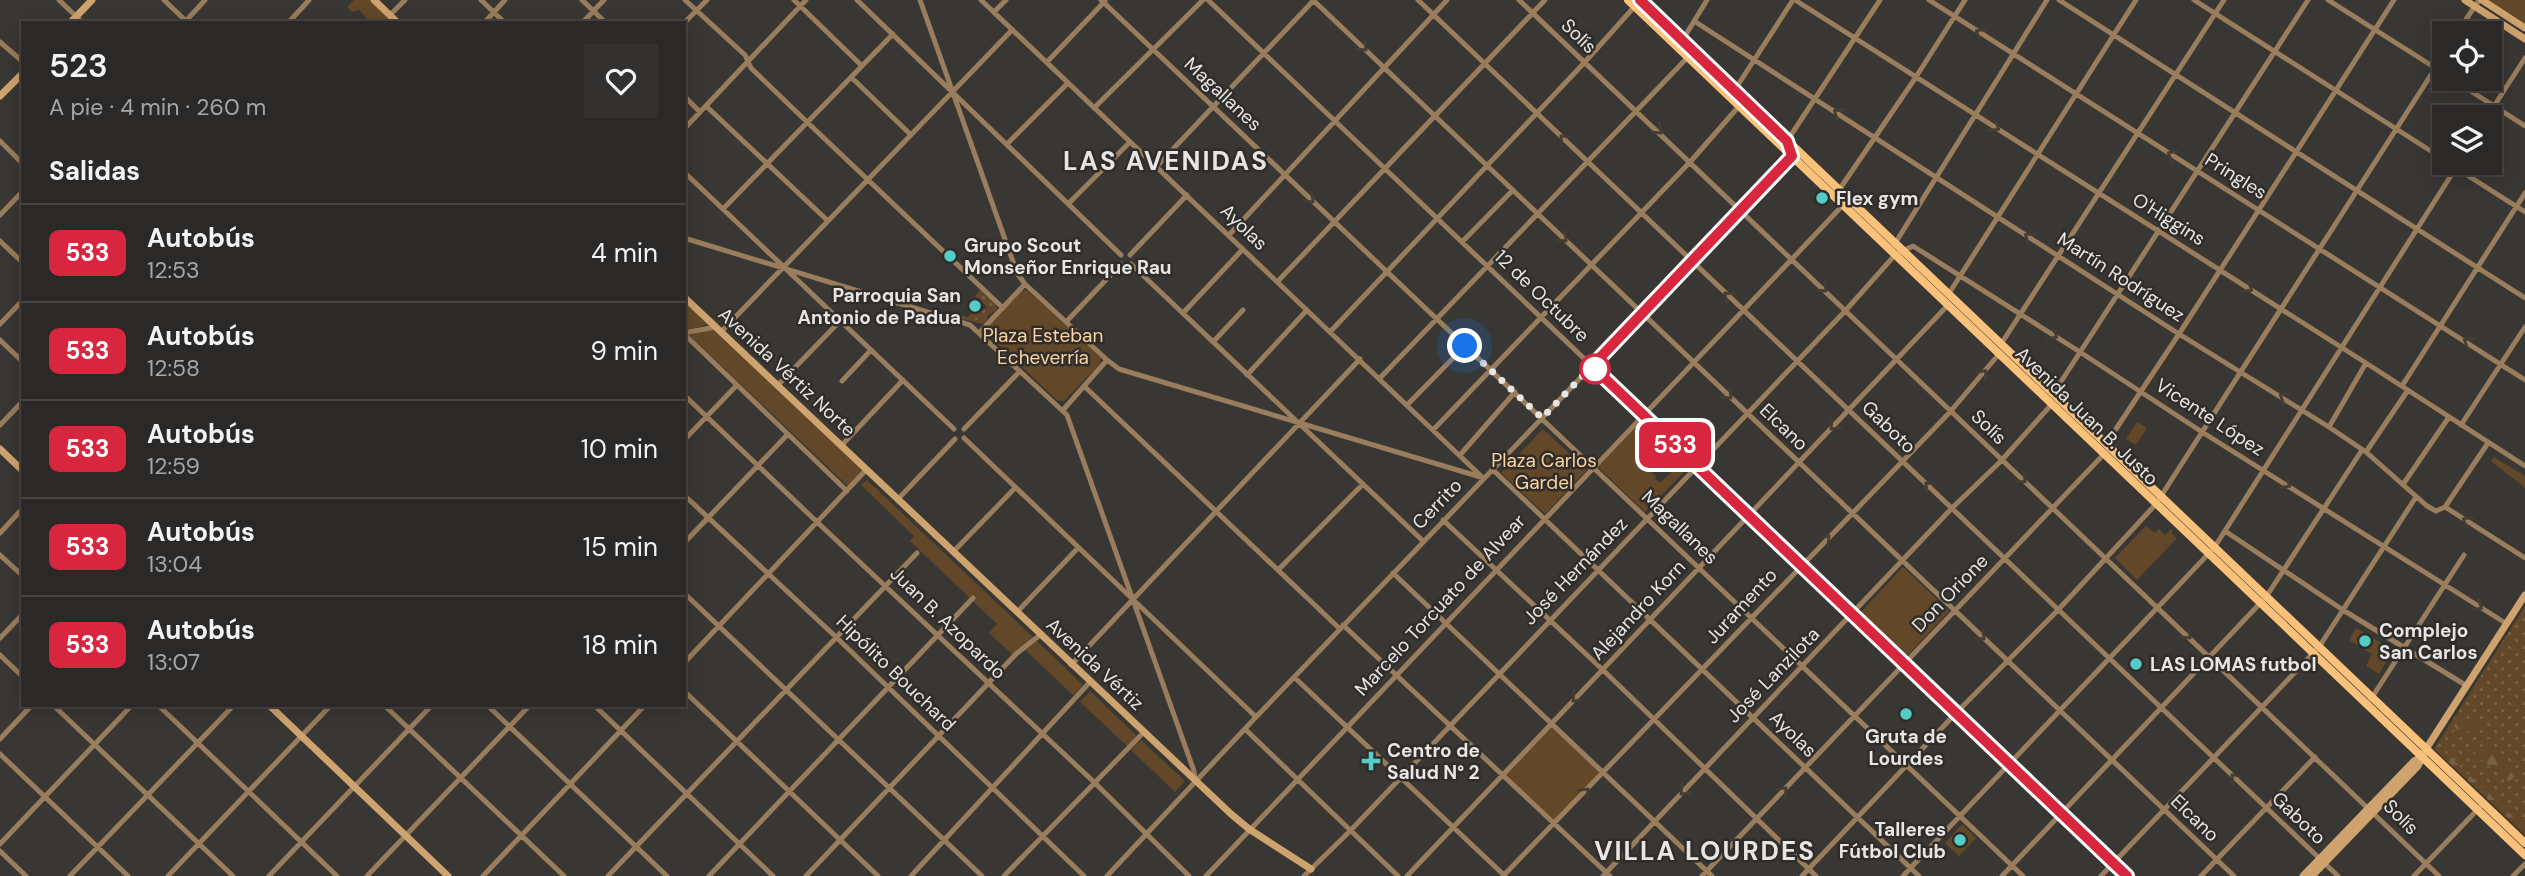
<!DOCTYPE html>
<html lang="es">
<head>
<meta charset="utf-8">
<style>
  body { margin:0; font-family:"DM Sans",sans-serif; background:#33312f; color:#f1f3f6; height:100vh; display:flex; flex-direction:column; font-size:26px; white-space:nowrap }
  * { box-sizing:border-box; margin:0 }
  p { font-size:23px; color:#a6a6a7 }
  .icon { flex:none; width:38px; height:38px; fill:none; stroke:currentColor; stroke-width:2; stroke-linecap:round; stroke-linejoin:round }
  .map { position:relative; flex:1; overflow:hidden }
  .sheet { position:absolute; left:21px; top:21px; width:665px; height:686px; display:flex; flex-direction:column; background:#2b2927; border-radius:0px; box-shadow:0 4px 18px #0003,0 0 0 2px #474544 }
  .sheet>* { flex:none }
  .badge { padding:0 14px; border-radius:10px; font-size:24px; line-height:46px }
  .controls { position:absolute; left:2432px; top:21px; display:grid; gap:14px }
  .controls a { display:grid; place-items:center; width:70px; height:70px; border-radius:0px; background:#2b2927; box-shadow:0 4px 18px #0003,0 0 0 2px #474544; font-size:35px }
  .you { position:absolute; width:35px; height:35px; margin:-18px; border:5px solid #fff; border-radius:50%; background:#1a73e8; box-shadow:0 0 0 10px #1a73e833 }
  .map>.badge { position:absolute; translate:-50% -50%; box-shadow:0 0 0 4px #fff }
  h2 { padding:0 28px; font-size:26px; line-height:63px }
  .round { display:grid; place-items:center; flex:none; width:74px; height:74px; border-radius:0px; background:#33312f }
  .head { display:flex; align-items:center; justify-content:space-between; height:119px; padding:0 28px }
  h1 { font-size:33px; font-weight:600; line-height:52px }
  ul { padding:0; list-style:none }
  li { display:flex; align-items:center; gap:21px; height:98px; padding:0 28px; border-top:2px solid #474544 }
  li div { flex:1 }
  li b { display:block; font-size:26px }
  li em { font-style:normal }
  li .badge { min-width:77px; font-weight:700; text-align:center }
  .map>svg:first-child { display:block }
</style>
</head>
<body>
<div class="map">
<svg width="2525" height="876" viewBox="0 0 2525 876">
  <defs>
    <pattern id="grass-dots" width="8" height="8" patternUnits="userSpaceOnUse" patternTransform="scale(1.75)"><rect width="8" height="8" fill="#624828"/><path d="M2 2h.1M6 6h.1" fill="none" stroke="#786247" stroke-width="1.8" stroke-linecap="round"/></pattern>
    <pattern id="forest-firs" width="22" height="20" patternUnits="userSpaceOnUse" patternTransform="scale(1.75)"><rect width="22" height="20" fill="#624828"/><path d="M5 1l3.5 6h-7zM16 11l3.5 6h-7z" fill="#786247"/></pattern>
  </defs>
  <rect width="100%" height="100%" fill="#393734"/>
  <path fill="url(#grass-dots)" d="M980 290 995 304 997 310 987 316V321L983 324 959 318 962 315 968 317 976 307 981 312 987 307 975 296Z
    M2525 606V834L2434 749Z"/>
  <path fill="url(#forest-firs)" d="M2465 707 2467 717 2463 721 2462 725 2473 718 2482 721 2488 716 2493 719 2486 725 2483 723 2480 728 2472 725 2469 733 2463 729 2461 731 2459 730V741L2456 740 2454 744 2450 734 2457 729 2454 726Z
    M2489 738 2494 745 2492 752 2499 755 2504 764 2510 763 2517 769V775L2509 781 2498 777 2499 771 2488 766 2485 760H2481L2473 751 2482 747Z
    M2440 750 2447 754 2525 828V835L2438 752Z"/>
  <path fill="#624828" d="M354 0H369L393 23H371L359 10 352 12 347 7Z
    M2488 0H2525V23Z
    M1027 290 1101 358 1099 365 1064 401 1057 400 986 333 987 328 1021 291Z
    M684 301 709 324 684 331Z
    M712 329 864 471 848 486 689 335Z
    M1644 419 1658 433 1636 457 1656 476 1655 478 1660 483 1677 467 1683 473 1645 512 1598 467Z
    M2137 422 2147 428 2136 445 2126 439Z
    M1543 429 1587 470 1545 514 1501 473Z
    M2494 457 2525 476V488L2491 461Z
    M867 480 1033 637 1013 655 989 633 997 624 910 541 914 536 861 485Z
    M2146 526 2155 533 2159 529 2165 535 2172 528V534L2177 538 2137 580 2115 558Z
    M1903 567 1949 611 1907 656 1861 612Z
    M2356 628 2393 650 2379 674 2366 666 2372 654 2349 640Z
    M1037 641 1083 685 1073 695 1025 650Z
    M1090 691 1138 737 1128 747 1080 702Z
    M1552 723 1604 772 1554 824 1503 775Z
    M1141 740 1185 781 1175 792 1131 750Z
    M1962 824 1976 838 1959 856 1945 843Z"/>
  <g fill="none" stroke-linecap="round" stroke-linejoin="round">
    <path stroke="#997d5c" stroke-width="5" d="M59 0 83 23
      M164 0 188 23
      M481 0 505 23
      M582 0 606 23
      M685 0 745 55 751 68 807 122 1003 308
      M794 0 862 66
      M857 0 1121 255
      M920 0 1017 273 1025 284 1107 360 1119 369 1484 478
      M981 0 1481 476
      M1101 0 2023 876
      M1208 0 2127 876
      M1313 0 2234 876
      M1418 0 2338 876
      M1519 0 2439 876
      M1795 0 2366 363 2525 466
      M1929 0 2525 380
      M2059 0 2525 298
      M2194 0 2445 160
      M2328 0 2445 74
      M994 12 1006 0
      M390 15 405 0
      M1694 21 2179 334 2329 427 2366 452 2427 506 2436 511 2445 507 2525 558
      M184 23 205 0
      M288 23 309 0
      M484 23 505 0
      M582 23 604 0
      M684 23 707 0
      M2457 33 2479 0
      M1682 41 1707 0
      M0 42 23 62
      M1047 62 1105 1
      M851 77 910 134
      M2452 79 2525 126
      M1734 91 1793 0
      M684 96 700 112
      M706 106 828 221
      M1094 108 1203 0
      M2487 117 2525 58
      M684 129 806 0
      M0 141 23 164
      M1787 141 1880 0
      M1007 144 1068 83
      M2448 163 2525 212
      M1157 166 1314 0
      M684 172 954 429
      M1840 193 1839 190 1916 77 1965 0
      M1068 204 1130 142
      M723 209 893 34
      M0 215 23 191
      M1229 235 1447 0
      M684 238 970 325 1067 415 1194 771 1195 781
      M0 241 23 263
      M1462 242 1513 190
      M1894 245 2047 0
      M1130 255 1187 195
      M1131 264 1423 541
      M1278 281 1545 0
      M1948 295 2136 0
      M1183 313 1243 249
      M1066 322 1121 264
      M0 324 23 300
      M721 332 1012 30
      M980 332 1025 284
      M1330 332 1584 63 1635 6
      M684 333 715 327
      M684 334 847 491
      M0 340 23 362
      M1213 342 1243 310
      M2001 344 2224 0
      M1247 375 1307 310
      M1380 378 1688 57 1687 54
      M842 381 871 350
      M778 385 841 320
      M1084 386 1340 629
      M2402 386 2525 193
      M2053 394 2308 0
      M684 395 817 522 1095 783 1189 876
      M1407 405 1465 346
      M1063 410 1107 360
      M0 425 23 401
      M2461 425 2525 327
      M2329 427 2366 363
      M964 429 1020 371
      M1433 430 1691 161 1740 105
      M964 438 1256 717
      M684 440 737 385
      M2106 444 2179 334 2394 0
      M842 445 903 380
      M2366 452 2408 390
      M1460 455 1515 392
      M1492 469 1919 876
      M2404 483 2449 417
      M684 495 836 637 1084 876
      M899 498 955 439
      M2445 507 2488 443
      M1443 520 1603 670 1816 876
      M2225 531 2343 610 2467 686
      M0 533 23 508
      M684 543 788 434
      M953 552 1015 488
      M0 555 23 576
      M1278 570 1363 484
      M1393 573 1712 876
      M684 593 982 876
      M1017 612 1078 548
      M1343 625 1610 876
      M0 638 23 614
      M0 655 23 677
      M684 663 867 469
      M1071 665 1360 359
      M1294 677 1505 876
      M684 691 878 876
      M2371 699 2464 555
      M53 705 233 876
      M158 705 337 876
      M384 705 564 876
      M487 705 667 876
      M594 705 773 876
      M1245 729 1398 876
      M0 739 32 705
      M0 754 128 876
      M0 844 132 705
      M0 851 26 876
      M70 876 234 705
      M168 876 331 705
      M269 876 432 705
      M367 876 530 705
      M483 876 645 705
      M608 876 917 553
      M709 876 973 598
      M806 876 1016 654 1040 635
      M911 876 1090 682
      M1004 876 1144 732
      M1107 876 1256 717 1741 210 1792 156 1791 153
      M1206 876 1792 259 1843 205 1842 202
      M1304 876 1350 831 1846 310 1895 255 1913 246 2080 352 2202 432 2507 624
      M1407 876 1948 305
      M1503 876 1950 412 1999 354
      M1603 876 1952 508 2001 461 2052 404
      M1702 876 2105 453
      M1802 876 1956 713 2058 610 2156 504 2445 53
      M1903 876 2214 548 2459 163
      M2002 876 2266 597 2362 450
      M2101 876 2319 647 2416 497
      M2201 876 2315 757
      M2414 876 2480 807
      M2513 876 2525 864"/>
    <path stroke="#cfa36e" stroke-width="7" d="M374 0 398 23
      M2465 0 2525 39
      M2482 0 2525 28
      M70 23 92 0
      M0 96 23 73
      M684 297 1231 814 1249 829 1311 869
      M0 449 23 471
      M269 705 448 876
      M2303 876 2414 761 2421 757
      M2312 876 2418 766 2426 749 2525 595"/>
    <path stroke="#fac17b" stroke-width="8" d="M1628 0 2525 855
      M1640 0 2525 843"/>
  </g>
  <defs><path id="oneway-chevron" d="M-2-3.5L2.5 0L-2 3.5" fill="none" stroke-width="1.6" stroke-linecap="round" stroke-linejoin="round" transform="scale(1.75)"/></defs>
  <g stroke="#443d34">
    <use href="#oneway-chevron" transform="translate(1980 33) rotate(-148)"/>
    <use href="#oneway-chevron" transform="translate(1363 47) rotate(43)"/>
    <use href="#oneway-chevron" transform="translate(1838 113) rotate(-147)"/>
    <use href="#oneway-chevron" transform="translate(1995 127) rotate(32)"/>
    <use href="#oneway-chevron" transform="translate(1658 130) rotate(44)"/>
    <use href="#oneway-chevron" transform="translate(1564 139) rotate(-136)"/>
    <use href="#oneway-chevron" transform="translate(2172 155) rotate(-148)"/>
    <use href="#oneway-chevron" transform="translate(1310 199) rotate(44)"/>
    <use href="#oneway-chevron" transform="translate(2029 237) rotate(-147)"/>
    <use href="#oneway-chevron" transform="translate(1563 238) rotate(44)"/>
    <use href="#oneway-chevron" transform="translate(1823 288) rotate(43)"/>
    <use href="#oneway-chevron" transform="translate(2248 288) rotate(34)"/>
    <use href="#oneway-chevron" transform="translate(1728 296) rotate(-137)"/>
    <use href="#oneway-chevron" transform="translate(2053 335) rotate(32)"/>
    <use href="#oneway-chevron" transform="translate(2468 342) rotate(-147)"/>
    <use href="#oneway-chevron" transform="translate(1983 374) rotate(-50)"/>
    <use href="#oneway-chevron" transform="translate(1728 395) rotate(44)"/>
    <use href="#oneway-chevron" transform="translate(2284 397) rotate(-148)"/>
    <use href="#oneway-chevron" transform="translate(1834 426) rotate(134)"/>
    <use href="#oneway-chevron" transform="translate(2022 479) rotate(42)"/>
    <use href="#oneway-chevron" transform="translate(2286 484) rotate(32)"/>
    <use href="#oneway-chevron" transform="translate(1929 486) rotate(-136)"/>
    <use href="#oneway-chevron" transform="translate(2467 521) rotate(-147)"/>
    <use href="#oneway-chevron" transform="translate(1826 539) rotate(-46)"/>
    <use href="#oneway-chevron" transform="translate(2478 606) rotate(32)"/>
    <use href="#oneway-chevron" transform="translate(2187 635) rotate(44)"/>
    <use href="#oneway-chevron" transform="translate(1981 636) rotate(44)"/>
    <use href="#oneway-chevron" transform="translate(1576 698) rotate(133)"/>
    <use href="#oneway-chevron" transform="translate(2235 778) rotate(-136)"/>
    <use href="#oneway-chevron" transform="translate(1684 791) rotate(134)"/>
    <use href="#oneway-chevron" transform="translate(1783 791) rotate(-46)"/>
    <use href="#oneway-chevron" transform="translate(1585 792) rotate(-46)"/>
  </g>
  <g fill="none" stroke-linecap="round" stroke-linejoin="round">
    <defs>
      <path id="line" d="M1640 0 1787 141 1792 156 1592 366 2127 876"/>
    </defs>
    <use href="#line" stroke="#fff" stroke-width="16"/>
    <use href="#line" stroke="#d7263d" stroke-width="10"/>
    <path stroke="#e8e6e4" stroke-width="7" stroke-dasharray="0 12.6" d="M1465 346 1542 418 1592 366 1595 369"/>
  </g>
  <g fill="#54cdc8" stroke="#2f2d2a" stroke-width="2.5">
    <circle cx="1822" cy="198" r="7"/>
    <circle cx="950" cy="256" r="7"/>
    <circle cx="975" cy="306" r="7"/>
    <circle cx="2365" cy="641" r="7"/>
    <circle cx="2136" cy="664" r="7"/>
    <circle cx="1906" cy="714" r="7"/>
    <path d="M1367.5 750.5h7v7h7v7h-7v7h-7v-7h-7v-7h7z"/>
    <circle cx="1960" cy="840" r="7"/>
  </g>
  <circle fill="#fff" stroke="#d7263d" stroke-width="3.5" cx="1595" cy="369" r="14"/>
  <g text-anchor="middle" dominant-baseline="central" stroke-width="5" stroke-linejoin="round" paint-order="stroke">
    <g font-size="19" fill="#e8e6e4" stroke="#2f2d2a">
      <text transform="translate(1579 36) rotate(44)">Solís</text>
      <text transform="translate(1223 94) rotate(43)">Magallanes</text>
      <text transform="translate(2236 176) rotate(32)">Pringles</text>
      <text transform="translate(2169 219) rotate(32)">O'Higgins</text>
      <text transform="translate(1244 227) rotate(44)">Ayolas</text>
      <text transform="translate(2121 277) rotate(33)">Martín Rodríguez</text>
      <text transform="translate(1542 296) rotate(44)">12 de Octubre</text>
      <text transform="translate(787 372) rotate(43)">Avenida Vértiz Norte</text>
      <text transform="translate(2087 416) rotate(44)">Avenida Juan B. Justo</text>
      <text transform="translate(2210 417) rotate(33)">Vicente López</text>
      <text transform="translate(1784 427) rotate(44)">Elcano</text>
      <text transform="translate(1889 427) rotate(44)">Gaboto</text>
      <text transform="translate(1989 427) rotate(44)">Solís</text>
      <text transform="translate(1437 504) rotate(-46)">Cerrito</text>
      <text transform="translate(1680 527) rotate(44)">Magallanes</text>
      <text transform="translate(1575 571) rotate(-46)">José Hernández</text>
      <text transform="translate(1950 593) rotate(-46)">Don Orione</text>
      <text transform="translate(1440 605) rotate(-47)">Marcelo Torcuato de Alvear</text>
      <text transform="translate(1741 606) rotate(-47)">Juramento</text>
      <text transform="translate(1638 610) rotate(-47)">Alejandro Korn</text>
      <text transform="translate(948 623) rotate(44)">Juan B. Azopardo</text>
      <text transform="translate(1095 664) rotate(43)">Avenida Vértiz</text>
      <text transform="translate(896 673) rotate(44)">Hipólito Bouchard</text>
      <text transform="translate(1773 675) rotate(-46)">José Lanzilota</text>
      <text transform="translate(1793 734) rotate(44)">Ayolas</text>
      <text transform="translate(2401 817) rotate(45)">Solís</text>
      <text transform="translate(2195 818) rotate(44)">Elcano</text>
      <text transform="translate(2299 818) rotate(44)">Gaboto</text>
    </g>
    <g font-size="19" font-weight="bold" fill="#e8e6e4" stroke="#2f2d2a" text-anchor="start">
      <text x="1836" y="198">Flex gym</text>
      <text x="964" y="245">Grupo Scout<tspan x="964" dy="22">Monseñor Enrique Rau</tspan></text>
      <text x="961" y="295" text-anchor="end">Parroquia San<tspan x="961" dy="22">Antonio de Padua</tspan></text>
      <text x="2379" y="630">Complejo<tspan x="2379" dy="22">San Carlos</tspan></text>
      <text x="2150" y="664">LAS LOMAS futbol</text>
      <text x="1906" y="736" text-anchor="middle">Gruta de<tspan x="1906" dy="22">Lourdes</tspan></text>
      <text x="1387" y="750">Centro de<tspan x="1387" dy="22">Salud N° 2</tspan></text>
      <text x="1946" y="829" text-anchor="end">Talleres<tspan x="1946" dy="22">Fútbol Club</tspan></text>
    </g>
    <g font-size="19" fill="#fdd3a2" stroke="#2f2d2a">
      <text x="1043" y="335">Plaza Esteban<tspan x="1043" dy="22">Echeverría</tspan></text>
      <text x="1544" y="460">Plaza Carlos<tspan x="1544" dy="22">Gardel</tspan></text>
    </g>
    <g font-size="26" font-weight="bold" letter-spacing="2" fill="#e8e6e4" stroke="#2f2d2a">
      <text x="1166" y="161">LAS AVENIDAS</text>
      <text x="1705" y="851">VILLA LOURDES</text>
    </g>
  </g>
</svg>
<div class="controls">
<a><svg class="icon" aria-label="locate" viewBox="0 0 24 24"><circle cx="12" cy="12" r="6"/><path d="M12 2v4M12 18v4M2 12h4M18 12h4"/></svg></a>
<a><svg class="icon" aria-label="layers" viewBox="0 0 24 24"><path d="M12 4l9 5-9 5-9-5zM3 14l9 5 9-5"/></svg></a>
</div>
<div class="you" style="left:1465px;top:346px"></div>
<b class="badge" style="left:1675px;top:445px;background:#d7263d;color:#fff">533</b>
<section class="sheet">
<div class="head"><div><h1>523</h1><p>A pie · 4 min · 260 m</p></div><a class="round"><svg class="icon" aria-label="heart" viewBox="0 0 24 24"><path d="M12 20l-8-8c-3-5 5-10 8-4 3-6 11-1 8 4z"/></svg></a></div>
<h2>Salidas</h2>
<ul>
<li><span class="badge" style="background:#d7263d;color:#fff">533</span><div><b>Autobús</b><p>12:53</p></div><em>4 min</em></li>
<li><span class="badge" style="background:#d7263d;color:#fff">533</span><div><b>Autobús</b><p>12:58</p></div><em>9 min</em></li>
<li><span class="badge" style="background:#d7263d;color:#fff">533</span><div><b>Autobús</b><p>12:59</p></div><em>10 min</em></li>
<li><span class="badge" style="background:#d7263d;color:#fff">533</span><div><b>Autobús</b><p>13:04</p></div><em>15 min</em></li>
<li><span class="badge" style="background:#d7263d;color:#fff">533</span><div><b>Autobús</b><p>13:07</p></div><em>18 min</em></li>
</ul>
</section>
</div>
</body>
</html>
